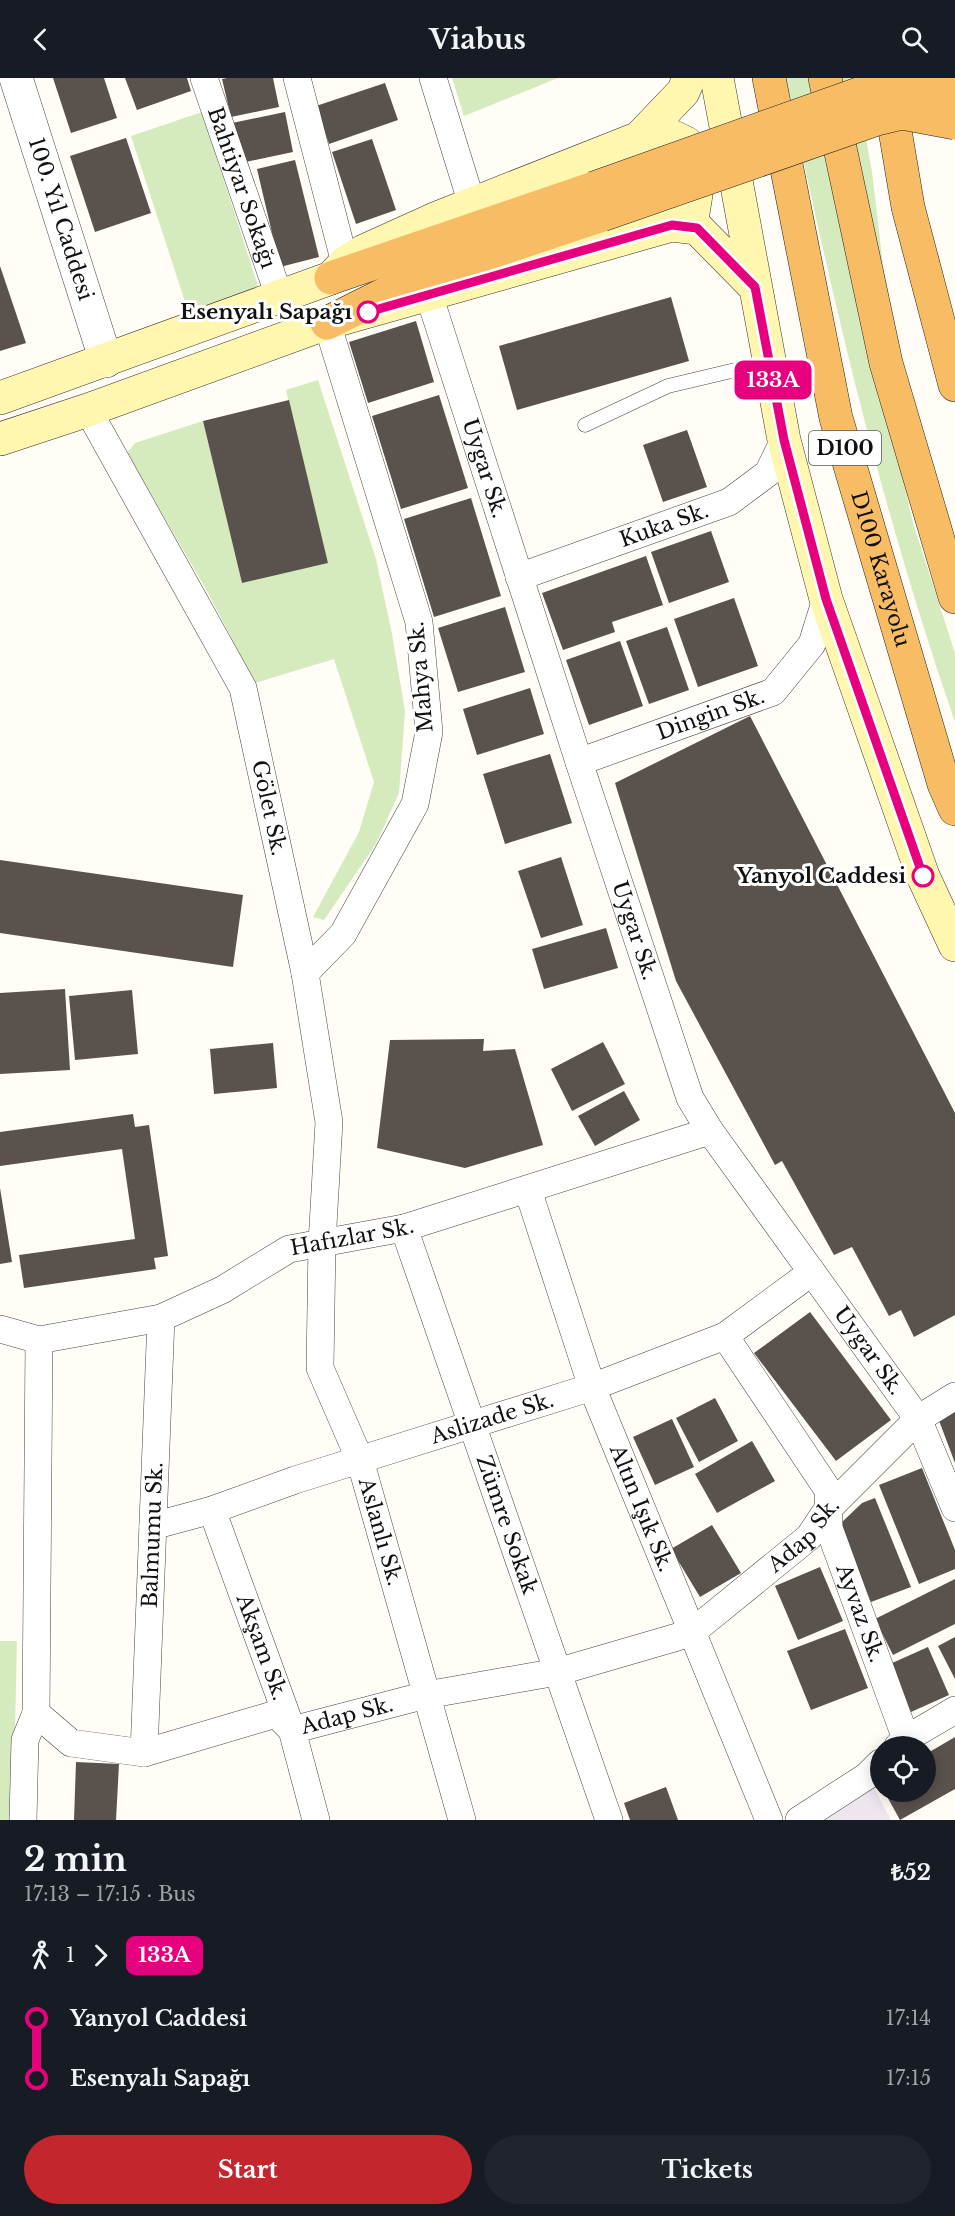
<!DOCTYPE html>
<html lang="en">
<head>
<meta charset="utf-8">
<style>
  body { margin:0; font-family:"Libre Baskerville",serif; background:#20242c; color:#f1f3f6; height:100vh; display:flex; flex-direction:column; font-size:22px; white-space:nowrap }
  * { box-sizing:border-box; margin:0 }
  p { font-size:20px; color:#9ea1a6 }
  .icon { flex:none; width:33px; height:33px; fill:none; stroke:currentColor; stroke-width:2; stroke-linecap:round; stroke-linejoin:round }
  .map { position:relative; height:1742px; overflow:hidden }
  .side { display:flex; flex-direction:column; background:#171b24; flex:1 }
  .side>* { flex:none }
  .badge { padding:0 12px; border-radius:9px; font-size:21px; line-height:39px }
  .buttons { position:absolute; left:870px; top:1658px; display:grid; gap:12px }
  .buttons a { display:grid; place-items:center; width:66px; height:66px; border-radius:50%; background:#171b24; box-shadow:0 3px 15px #0003; font-size:30px }
  .map>.badge { position:absolute; translate:-50% -50%; box-shadow:0 0 0 3px #fff }
  .legs { display:flex; align-items:center; gap:9px; height:66px; padding:0 24px; font-size:20px }
  .legs p { margin-inline-start:auto }
  .overview { display:flex; align-items:center; justify-content:space-between; height:102px; padding:0 24px }
  h1 { font-size:33px; font-weight:800; line-height:45px }
  .button { display:flex; gap:12px; margin-top:auto; padding:12px 24px }
  .button a { flex:1; height:69px; border-radius:36px; background:#c4262e; color:#fff; font-size:24px; font-weight:800; line-height:69px; text-align:center }
  .button a+a { background:#20242c; color:#f1f3f6 }
  ul { padding:0 24px; list-style:none }
  li { display:flex; align-items:center; gap:21px; height:60px; font-size:22px }
  li i { display:grid; place-items:center; width:9px; height:100%; margin:0 8px; background:currentColor }
  li i::after { content:''; width:15px; height:15px; margin:-8px; border:4px solid; border-radius:50%; background:#171b24 }
  li p { margin-inline-start:auto }
  li:first-child i { background:linear-gradient(#0000 50%,currentColor 0) }
  li:last-child i { background:linear-gradient(currentColor 50%,#0000 0) }
  header { display:flex; justify-content:space-between; align-items:center; height:78px; padding:0 24px; background:#171b24; font-size:27px; font-weight:800 }
  .map>svg:first-child { display:block }
</style>
</head>
<body>
<header><svg class="icon" aria-label="back" viewBox="0 0 24 24"><path d="M15 5l-7 7 7 7"/></svg>Viabus<svg class="icon" aria-label="search" viewBox="0 0 24 24"><circle cx="10" cy="10" r="6"/><path d="M15 15l6 6"/></svg></header>
<div class="map">
<svg width="955" height="1742" viewBox="0 0 955 1742">
  <rect width="100%" height="100%" fill="#fffdf5"/>
  <path fill="#eee6ef" d="M873 1708 891 1742H819Z"/>
  <path fill="#d5ebbd" d="M452 0H558L464 38Z
    M786 0H810L913 445 955 575V644C882 434 831 217 786 0Z
    M841 0H855L872 94 890 246Z
    M202 34 259 211 189 236 131 58Z
    M318 302 376 481 392 556 405 633 399 715 376 766 324 842 313 839 359 754 374 704 334 581 255 605 207 513 127 375 135 365 203 343 242 505 328 485 286 312Z
    M0 1563H17L13 1742H0Z"/>
  <path fill="#5a524d" d="M53 0H104L117 40 71 55Z
    M125 0H187L191 13 137 32Z
    M227 0H273L279 29 231 39 222 1Z
    M385 5 398 42 329 66 316 28Z
    M285 34 293 74 241 85 232 45Z
    M126 60 151 135 95 154 70 78Z
    M372 61 396 132 356 146 332 74Z
    M295 82 319 179 280 189 257 91Z
    M0 188 26 265 0 273Z
    M671 219 689 283 517 332 499 268Z
    M416 243 434 304 368 325 349 264Z
    M439 317 468 410 401 431 372 338Z
    M289 322 328 485 242 505 203 343Z
    M687 352 707 409 663 424 643 367Z
    M471 420 501 518 434 539 404 441Z
    M711 453 729 504 669 525 651 474Z
    M646 478 663 527 612 544 615 554 563 572 542 515Z
    M734 520 758 588 698 609 674 541Z
    M505 529 525 594 458 614 438 550Z
    M667 549 689 612 649 626 626 563Z
    M620 563 643 628 589 647 566 582Z
    M530 610 544 656 477 677 463 631Z
    M750 638 955 1035V1237L914 1259 901 1232 889 1238 852 1169 834 1177 782 1083 775 1087 676 903 615 705Z
    M550 676 572 745 505 766 483 696Z
    M561 779 583 847 541 860 518 793Z
    M0 782 243 817 233 889 0 855Z
    M606 850 618 890 544 911 532 871Z
    M65 911 70 992 0 996V915Z
    M132 912 138 976 75 982 69 918Z
    M484 961 483 973 515 971 543 1067 465 1090 377 1070 390 962Z
    M603 964 625 1006 572 1033 551 991Z
    M273 965 277 1010 214 1016 210 971Z
    M624 1013 640 1042 595 1068 578 1038Z
    M133 1036 135 1049 149 1047 168 1178 154 1180 156 1191 24 1210 19 1177 135 1161 122 1071 0 1088V1054Z
    M0 1110 12 1184 0 1186Z
    M810 1234 891 1342 836 1383 754 1275Z
    M715 1320 738 1363 699 1384 676 1340Z
    M955 1334V1385L938 1340Z
    M672 1341 694 1389 655 1407 633 1359Z
    M752 1363 775 1403 717 1435 695 1396Z
    M922 1390 955 1472V1491L919 1506 879 1407Z
    M875 1420 911 1509 871 1524 840 1446 862 1425Z
    M712 1447 741 1495 700 1519 671 1471Z
    M820 1489 843 1543 798 1562 775 1508Z
    M955 1501V1546L893 1577 875 1541Z
    M845 1551 868 1610 811 1632 787 1573Z
    M955 1559V1601L938 1568Z
    M928 1569 949 1617 911 1634 890 1586Z
    M955 1659V1711L900 1742 884 1713H926V1676Z
    M76 1684 119 1686 116 1742H74Z
    M666 1709 678 1742H630L624 1725Z"/>
  <g fill="none" stroke-linecap="round" stroke-linejoin="round">
    <defs>
      <path id="service" d="M585 347 668 308 769 284"/>
      <g id="minor">
        <path id="s1" d="M204 0 279 218"/>
        <path d="M297 0 345 185"/>
        <path d="M433 0 472 126"/>
        <path id="s2" d="M429 217 579 684 690 1020 710 1053 918 1341 955 1430"/>
        <path id="s3" d="M88 332 243 610 305 895 329 1044 322 1165 320 1290 360 1382 462 1742"/>
        <path id="s4" d="M519 499 729 424 768 395 784 362"/>
        <path id="s5" d="M579 684 773 614 812 566 826 521"/>
        <path d="M305 895 343 856 415 726 429 654 419 544 327 245"/>
        <path id="s6" d="M528 1112 592 1309 769 1742"/>
        <path id="s7" d="M404 1150 609 1742"/>
        <path id="s8" d="M0 1251 39 1262 161 1240 222 1212 289 1171 404 1150 710 1053"/>
        <path id="s9" d="M725 1258 828 1412 829 1450 906 1661"/>
        <path id="s10" d="M39 1262 36 1635 71 1665 144 1675 276 1636 292 1652 426 1617 557 1594 691 1555 809 1459 827 1432 918 1341 955 1318"/>
        <path id="s11" d="M212 1432 292 1652 316 1742"/>
        <path id="s12" d="M153 1448 212 1432 295 1402 592 1309 725 1258 812 1194"/>
        <path d="M898 1668 906 1661 955 1632"/>
        <path id="s13" d="M144 1675 161 1240"/>
        <path d="M23 1742 25 1662 36 1635"/>
        <path d="M799 1742 867 1698 880 1685"/>
      </g>
      <g id="tertiary">
        <path id="s14" d="M16 0 106 283"/>
      </g>
      <path id="secondary" d="M717 0 784 362 826 521 923 798 955 867
        M639 60 683 14 689 0
        M0 320 331 200 345 185 364 173 437 140 639 60 665 55 686 65 699 98 693 135 672 147
        M0 361 88 332 327 245 672 147 697 150 755 209"/>
      <g id="trunk">
        <path id="s15" d="M769 0 836 340 944 706 955 731"/>
        <path d="M825 0 886 285 955 519"/>
        <path d="M888 11 908 129 955 307"/>
        <path d="M331 200 594 110"/>
        <path d="M327 245 423 197 602 137"/>
      </g>
    </defs>
    <use href="#service" stroke="#444" stroke-width="15"/>
    <use href="#minor" stroke="#444" stroke-width="28"/>
    <use href="#tertiary" stroke="#444" stroke-width="34"/>
    <use href="#secondary" stroke="#333" stroke-width="34"/>
    <use href="#trunk" stroke="#222" stroke-width="34"/>
    <use href="#service" stroke="#fff" stroke-width="14"/>
    <use href="#minor" stroke="#fff" stroke-width="27"/>
    <use href="#tertiary" stroke="#fff" stroke-width="33"/>
    <use href="#secondary" stroke="#fff6b0" stroke-width="33"/>
    <use href="#trunk" stroke="#f7bc64" stroke-width="33"/>
    <defs>
      <path id="trunk-bridge" d="M594 110 867 13C893 7 930 4 955 13
        M602 137 877 41 902 35 955 45"/>
    </defs>
    <use href="#trunk-bridge" stroke="#222" stroke-width="34" stroke-linecap="butt"/>
    <use href="#trunk-bridge" stroke="#f7bc64" stroke-width="33"/>
  </g>
  <g fill="none" stroke-linecap="round" stroke-linejoin="round">
    <defs>
      <path id="line-1" d="M368 234 672 147 697 150 755 209 784 362 826 521 923 798"/>
    </defs>
    <use href="#line-1" stroke="#fff" stroke-width="14"/>
    <use href="#line-1" stroke="#e6007e" stroke-width="9"/>
  </g>
  <g fill="#fff" stroke="#e6007e" stroke-width="3">
    <circle cx="368" cy="234" r="10"/>
    <circle cx="923" cy="798" r="10"/>
  </g>
  <g text-anchor="middle" dominant-baseline="central" stroke-width="6" stroke-linejoin="round" paint-order="stroke">
    <rect fill="#fff" stroke="#585858" stroke-width="1.5" x="809" y="353" width="72" height="34" rx="4.5"/>
    <g font-size="20" font-weight="bold" fill="#111">
      <text x="845" y="370">D100</text>
    </g>
    <g font-size="21" fill="#111" stroke="#fff">
      <text stroke="none"><textPath href="#s1" startOffset="116">Bahtiyar Sokağı</textPath></text>
      <text stroke="none"><textPath href="#s14" startOffset="148">100. Yıl Caddesi</textPath></text>
      <text stroke="none"><textPath href="#s2" startOffset="182">Uygar Sk.</textPath></text>
      <text stroke="none"><textPath href="#s4" startOffset="154">Kuka Sk.</textPath></text>
      <text stroke="none"><textPath href="#s15" startOffset="504">D100 Karayolu</textPath></text>
      <text transform="translate(421 599) rotate(-95)">Mahya Sk.</text>
      <text stroke="none"><textPath href="#s5" startOffset="140">Dingin Sk.</textPath></text>
      <text stroke="none"><textPath href="#s3" startOffset="441">Gölet Sk.</textPath></text>
      <text stroke="none"><textPath href="#s2" startOffset="668">Uygar Sk.</textPath></text>
      <text stroke="none"><textPath href="#s8" startOffset="374">Hafızlar Sk.</textPath></text>
      <text stroke="none"><textPath href="#s2" startOffset="1154">Uygar Sk.</textPath></text>
      <text stroke="none"><textPath href="#s12" startOffset="356">Aslizade Sk.</textPath></text>
      <text stroke="none"><textPath href="#s6" startOffset="338">Altın Işık Sk.</textPath></text>
      <text stroke="none"><textPath href="#s7" startOffset="314">Zümre Sokak</textPath></text>
      <text stroke="none"><textPath href="#s3" startOffset="1182">Aslanlı Sk.</textPath></text>
      <text stroke="none"><textPath href="#s10" startOffset="1214">Adap Sk.</textPath></text>
      <text stroke="none"><textPath href="#s13" startOffset="218">Balmumu Sk.</textPath></text>
      <text stroke="none"><textPath href="#s9" startOffset="314">Ayvaz Sk.</textPath></text>
      <text stroke="none"><textPath href="#s11" startOffset="146">Akşam Sk.</textPath></text>
      <text stroke="none"><textPath href="#s10" startOffset="710">Adap Sk.</textPath></text>
    </g>
    <g font-size="21" font-weight="bold" fill="#111" stroke="#fff" text-anchor="end">
      <text x="352" y="234">Esenyalı Sapağı</text>
      <text x="906" y="798">Yanyol Caddesi</text>
    </g>
  </g>
</svg>
<div class="buttons">
<a><svg class="icon" aria-label="locate" viewBox="0 0 24 24"><circle cx="12" cy="12" r="6"/><path d="M12 2v4M12 18v4M2 12h4M18 12h4"/></svg></a>
</div>
<b class="badge" style="left:773px;top:302px;background:#e6007e;color:#fff">133A</b>
</div>
<section class="side">
<div class="overview"><div><h1>2 min</h1><p>17:13 – 17:15 · Bus</p></div><b>₺52</b></div>
<div class="legs"><svg class="icon" aria-label="walk" viewBox="0 0 24 24"><circle cx="13" cy="4" r="2"/><path d="M13 8l-2 6 4 7M11 14l-3 7M7 12l3-4h3l4 4"/></svg>1<svg class="icon" aria-label="forward" viewBox="0 0 24 24"><path d="M9 5l7 7-7 7"/></svg><b class="badge" style="background:#e6007e;color:#fff">133A</b></div>
<ul>
<li><i style="color:#e6007e"></i><b>Yanyol Caddesi</b><p>17:14</p></li>
<li><i style="color:#e6007e"></i><b>Esenyalı Sapağı</b><p>17:15</p></li>
</ul>
<div class="button"><a>Start</a><a>Tickets</a></div>
</section>
</body>
</html>
